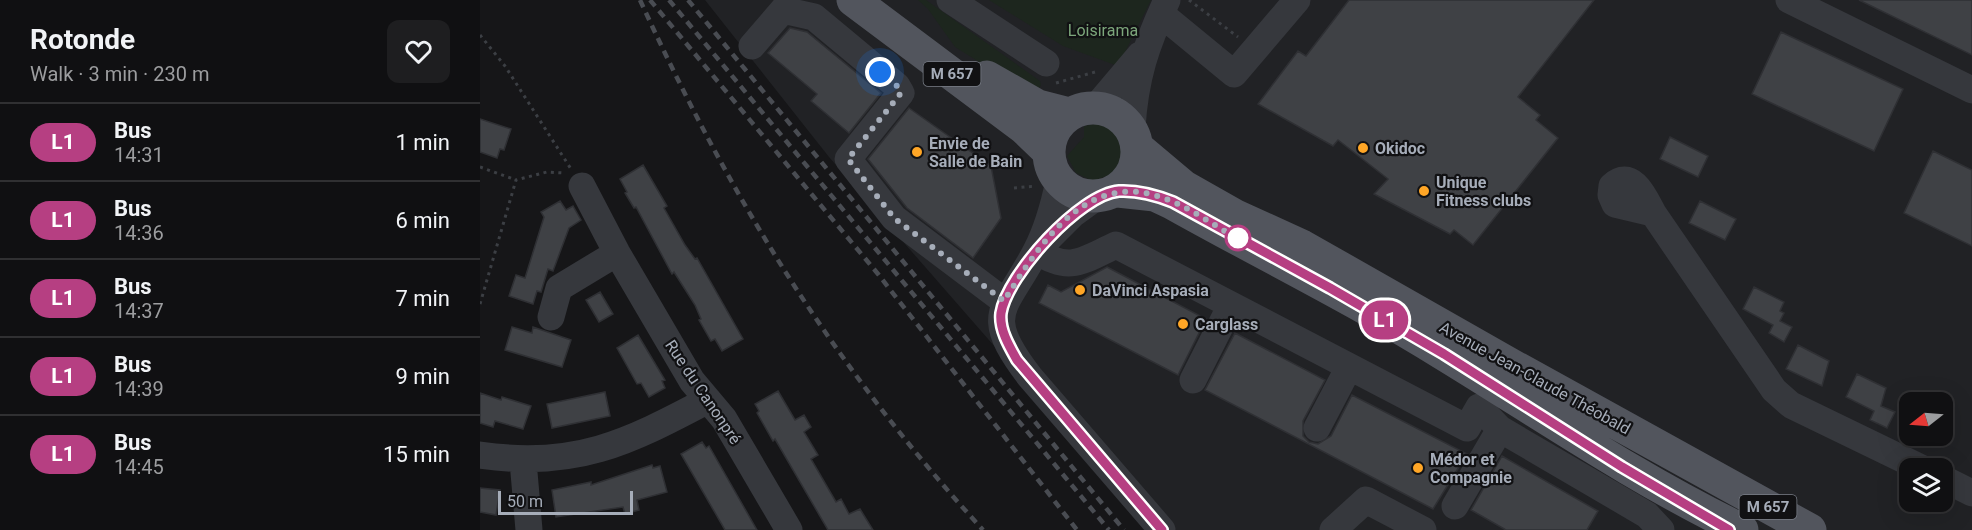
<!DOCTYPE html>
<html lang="en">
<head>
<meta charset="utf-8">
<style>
  body { margin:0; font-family:Roboto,sans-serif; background:#1e1e20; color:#f1f3f6; height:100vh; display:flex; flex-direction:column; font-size:22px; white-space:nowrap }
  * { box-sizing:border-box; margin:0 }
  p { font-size:20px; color:#9c9d9f }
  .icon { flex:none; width:33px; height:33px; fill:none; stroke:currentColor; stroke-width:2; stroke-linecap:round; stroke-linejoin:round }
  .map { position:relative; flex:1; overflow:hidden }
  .panel { display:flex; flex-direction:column; background:#101012; width:480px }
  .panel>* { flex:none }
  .badge { padding:0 12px; border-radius:20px; font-size:21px; line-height:39px }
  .needle { width:39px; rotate:253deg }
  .controls { position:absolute; left:1419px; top:392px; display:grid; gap:12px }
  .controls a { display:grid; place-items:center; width:54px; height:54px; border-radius:12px; background:#101012; box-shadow:0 6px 24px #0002,0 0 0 2px #303032; font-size:30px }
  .scale { position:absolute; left:18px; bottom:15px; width:135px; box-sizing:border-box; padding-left:6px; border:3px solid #a6adb9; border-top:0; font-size:16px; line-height:21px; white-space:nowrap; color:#a6adb9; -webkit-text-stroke:4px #111113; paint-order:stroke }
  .you { position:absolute; width:30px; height:30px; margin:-15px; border:4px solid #fff; border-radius:50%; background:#1a73e8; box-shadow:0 0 0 9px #1a73e833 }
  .map>.badge { position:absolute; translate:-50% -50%; box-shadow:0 0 0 3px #fff }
  .round { display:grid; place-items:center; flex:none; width:63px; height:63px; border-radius:12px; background:#1e1e20 }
  .summary { display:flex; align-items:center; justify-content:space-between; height:102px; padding:0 30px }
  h1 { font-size:28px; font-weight:700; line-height:45px }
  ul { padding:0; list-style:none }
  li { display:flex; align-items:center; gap:18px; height:78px; padding:0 30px; border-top:2px solid #303032 }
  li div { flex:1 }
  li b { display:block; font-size:22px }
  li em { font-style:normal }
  li .badge { min-width:66px; font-weight:700; text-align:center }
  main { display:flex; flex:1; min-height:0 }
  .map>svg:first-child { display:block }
</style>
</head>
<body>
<main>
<section class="panel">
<div class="summary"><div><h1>Rotonde</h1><p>Walk · 3 min · 230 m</p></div><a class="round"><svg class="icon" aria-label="heart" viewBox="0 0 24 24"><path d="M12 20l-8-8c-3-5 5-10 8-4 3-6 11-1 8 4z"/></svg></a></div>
<ul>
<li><span class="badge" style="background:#b63f82;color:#fff">L1</span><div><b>Bus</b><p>14:31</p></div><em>1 min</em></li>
<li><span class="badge" style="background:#b63f82;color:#fff">L1</span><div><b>Bus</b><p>14:36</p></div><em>6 min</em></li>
<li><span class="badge" style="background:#b63f82;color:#fff">L1</span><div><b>Bus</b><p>14:37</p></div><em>7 min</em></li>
<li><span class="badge" style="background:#b63f82;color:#fff">L1</span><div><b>Bus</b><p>14:39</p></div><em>9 min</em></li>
<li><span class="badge" style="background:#b63f82;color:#fff">L1</span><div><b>Bus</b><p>14:45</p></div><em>15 min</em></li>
</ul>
</section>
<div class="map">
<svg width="1492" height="530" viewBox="0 0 1492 530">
  <rect width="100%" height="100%" fill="#161618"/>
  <path fill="#212225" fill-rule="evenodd" d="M225 0H1492V530H675L349 157ZM1430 402H1462V435H1430ZM1430 468H1462V501H1430Z"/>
  <path fill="#1d261e" d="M438 0H446L560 81 561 85 554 96 475 47 448 9Z
    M509 0H671L638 66 583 46Z
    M615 124C632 127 641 135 644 153L635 173 613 181 596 173 587 156 604 137V126Z"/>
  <path fill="#3f4145" stroke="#2f3034" stroke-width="1.5" d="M869 0H1114L1038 97 1060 115 1056 120 1078 138 993 245 974 230 970 234 894 194 908 179 858 140 853 146 778 104 818 51 826 56Z
    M1379 0H1492V55Z
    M310 28 327 32 401 93 369 133 331 101 337 94 288 53Z
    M1301 32 1423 89 1394 151 1272 94Z
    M429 108 511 166 521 218 493 258 427 208 388 159Z
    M0 119 31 129 24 150 20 149 17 158 0 152Z
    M1190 137 1228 156 1218 177 1180 159Z
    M1453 151 1492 170V246L1424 213Z
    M163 165 187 206 184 208 205 245 215 259 217 258 263 339 242 351 235 339 231 341 219 320 221 319 215 305 194 272 192 274 156 207 154 208 145 193 147 192 140 179Z
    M80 201 86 210 93 206 101 220 89 228 73 271 68 269 61 292 57 291 53 304 29 296 36 275 45 278 64 217 61 212Z
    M1220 201 1256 219 1245 240 1209 223Z
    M627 267 726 319 698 375 559 303 568 285 581 292Z
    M1274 287 1304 302 1300 311 1304 313 1300 321 1312 327 1304 342 1289 333 1293 325 1263 309Z
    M120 292 133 314 119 322 106 300Z
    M32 327 52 333 53 327 91 340 82 367 25 350Z
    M755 333 845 380 823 421V436L829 442 838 444 851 436 872 395 987 454 953 509 725 390Z
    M158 335 185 380 182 381 185 388 169 397 161 383 157 384 137 348Z
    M1318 345 1349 361 1342 386 1306 369Z
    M1377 374 1406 388 1401 406 1415 412 1407 428 1390 420 1394 411 1366 397Z
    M298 391 315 420 324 415 331 427 324 432 338 455 331 459 356 502 361 499 369 514 380 509 393 530H348L295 439 293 441 277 413 279 411 275 404Z
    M125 392 130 416 72 428 67 404Z
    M0 393 21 400 22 397 51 406 43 429 15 421 13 427 0 423Z
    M222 442 226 448 229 446 277 530H245L201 454Z
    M1022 456 1118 511 1107 530H1026L991 510Z
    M172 465 173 468 180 466 187 492 157 500 159 510 145 514 143 507 76 517 72 490 111 482V485Z
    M0 488 20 490 16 515 0 512Z"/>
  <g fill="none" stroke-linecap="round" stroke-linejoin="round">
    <path stroke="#3c3f44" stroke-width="3" stroke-dasharray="3 4.5" stroke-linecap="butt" d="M709 0 758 37
      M0 35 25 66 91 169
      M576 83 615 72
      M0 167 36 180
      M534 188 556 186
      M0 304 36 180 67 172 84 173"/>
    <path stroke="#36383d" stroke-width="27" d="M470 0 566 63
      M1309 0 1492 90
      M681 14 754 74 817 0
      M272 46 303 10 334 17 417 86 421 93 368 159 414 218 524 301
      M616 107 660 55
      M652 128C655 78 666 45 687 0
      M579 181C574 205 567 230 556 251 525 311 500 312 550 377L682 530
      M102 186 137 253 212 381 244 419 309 530
      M1173 213 1135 204 1131 195 1132 186C1152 167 1165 198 1173 213L1294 390 1311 405 1441 468
      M563 244 593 214 615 198
      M556 251C590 273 602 261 636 245L987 428 999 407 1020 429 1167 515 1181 530
      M71 317 79 288 137 253
      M713 380 751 305
      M837 428 869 367
      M0 455C95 469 147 443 228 400
      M43 461 49 530
      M1462 478 1492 493
      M975 506 1020 429
      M853 530 886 500 943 530"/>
    <path stroke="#52555d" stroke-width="33" d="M373 0 544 128 568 151
      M507 77 558 106 589 114
      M569 152a44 44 0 1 1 88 0a44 44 0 1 1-88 0Z
      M659 149 703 186 756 216 822 246 1035 367 1330 530
      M638 191 675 195 692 203C783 254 877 300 965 355 1063 415 1158 480 1262 530"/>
    <path stroke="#494c52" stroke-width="4.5" stroke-dasharray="8 6" stroke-linecap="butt" d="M160 0C252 201 354 367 503 530
      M170 0 398 274 597 530
      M189 0 629 530
      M208 0 644 530"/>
  </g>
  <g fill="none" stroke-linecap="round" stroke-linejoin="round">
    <defs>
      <path id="line" d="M682 530 537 360C529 346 519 329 521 313 527 275 600 194 639 191 658 190 676 195 693 202L850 288 964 354 1142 467 1249 530"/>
    </defs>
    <use href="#line" stroke="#fff" stroke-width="14"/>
    <use href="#line" stroke="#b63f82" stroke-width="9"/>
    <path stroke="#a6adb9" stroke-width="6" stroke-dasharray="0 10.8" d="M400 72 417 86 421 93 368 159 414 218 524 301C557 249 601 175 674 195 704 203 733 225 760 240L758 238"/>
  </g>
  <g fill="#ffa626" stroke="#111113" stroke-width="2">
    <circle cx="883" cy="148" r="6"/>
    <circle cx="437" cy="152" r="6"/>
    <circle cx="944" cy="191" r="6"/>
    <circle cx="600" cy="290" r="6"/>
    <circle cx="703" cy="324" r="6"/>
    <circle cx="938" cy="468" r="6"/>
  </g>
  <circle fill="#fff" stroke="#b63f82" stroke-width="3" cx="758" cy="238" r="12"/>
  <g text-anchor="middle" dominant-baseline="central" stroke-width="4.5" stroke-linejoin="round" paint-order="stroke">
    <g fill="#111113" stroke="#797e87" stroke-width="1.5">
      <rect x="443.5" y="62" width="57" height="24" rx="4.5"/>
      <rect x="1259.5" y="495" width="57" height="24" rx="4.5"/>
    </g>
    <g font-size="15" font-weight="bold" fill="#a6adb9">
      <text x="472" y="74">M 657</text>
      <text x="1288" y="507">M 657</text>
    </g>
    <g font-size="16" fill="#7ca67b" stroke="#111113">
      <text x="623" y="30">Loisirama</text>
    </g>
    <g font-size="16" font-weight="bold" fill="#a6adb9" stroke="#111113" text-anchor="start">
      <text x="449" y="143">Envie de<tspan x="449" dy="18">Salle de Bain</tspan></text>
      <text x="895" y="148">Okidoc</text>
      <text x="956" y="182">Unique<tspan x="956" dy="18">Fitness clubs</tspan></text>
      <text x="612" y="290">DaVinci Aspasia</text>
      <text x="715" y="324">Carglass</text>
      <text x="950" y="459">Médor et<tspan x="950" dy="18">Compagnie</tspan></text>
    </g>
    <g font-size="16" fill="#a6adb9" stroke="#111113">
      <text transform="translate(1055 378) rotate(29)">Avenue Jean-Claude Théobald</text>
      <text transform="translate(223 392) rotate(56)">Rue du Canonpré</text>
    </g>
  </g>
</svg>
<div class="controls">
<a><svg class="needle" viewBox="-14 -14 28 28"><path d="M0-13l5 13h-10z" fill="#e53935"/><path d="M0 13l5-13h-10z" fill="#9c9d9f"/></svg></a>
<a><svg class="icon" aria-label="layers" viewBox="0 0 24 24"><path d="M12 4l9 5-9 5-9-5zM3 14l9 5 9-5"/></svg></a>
</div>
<div class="scale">50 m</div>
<div class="you" style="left:400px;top:72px"></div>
<b class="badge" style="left:905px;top:320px;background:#b63f82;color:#fff">L1</b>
</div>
</main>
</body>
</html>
